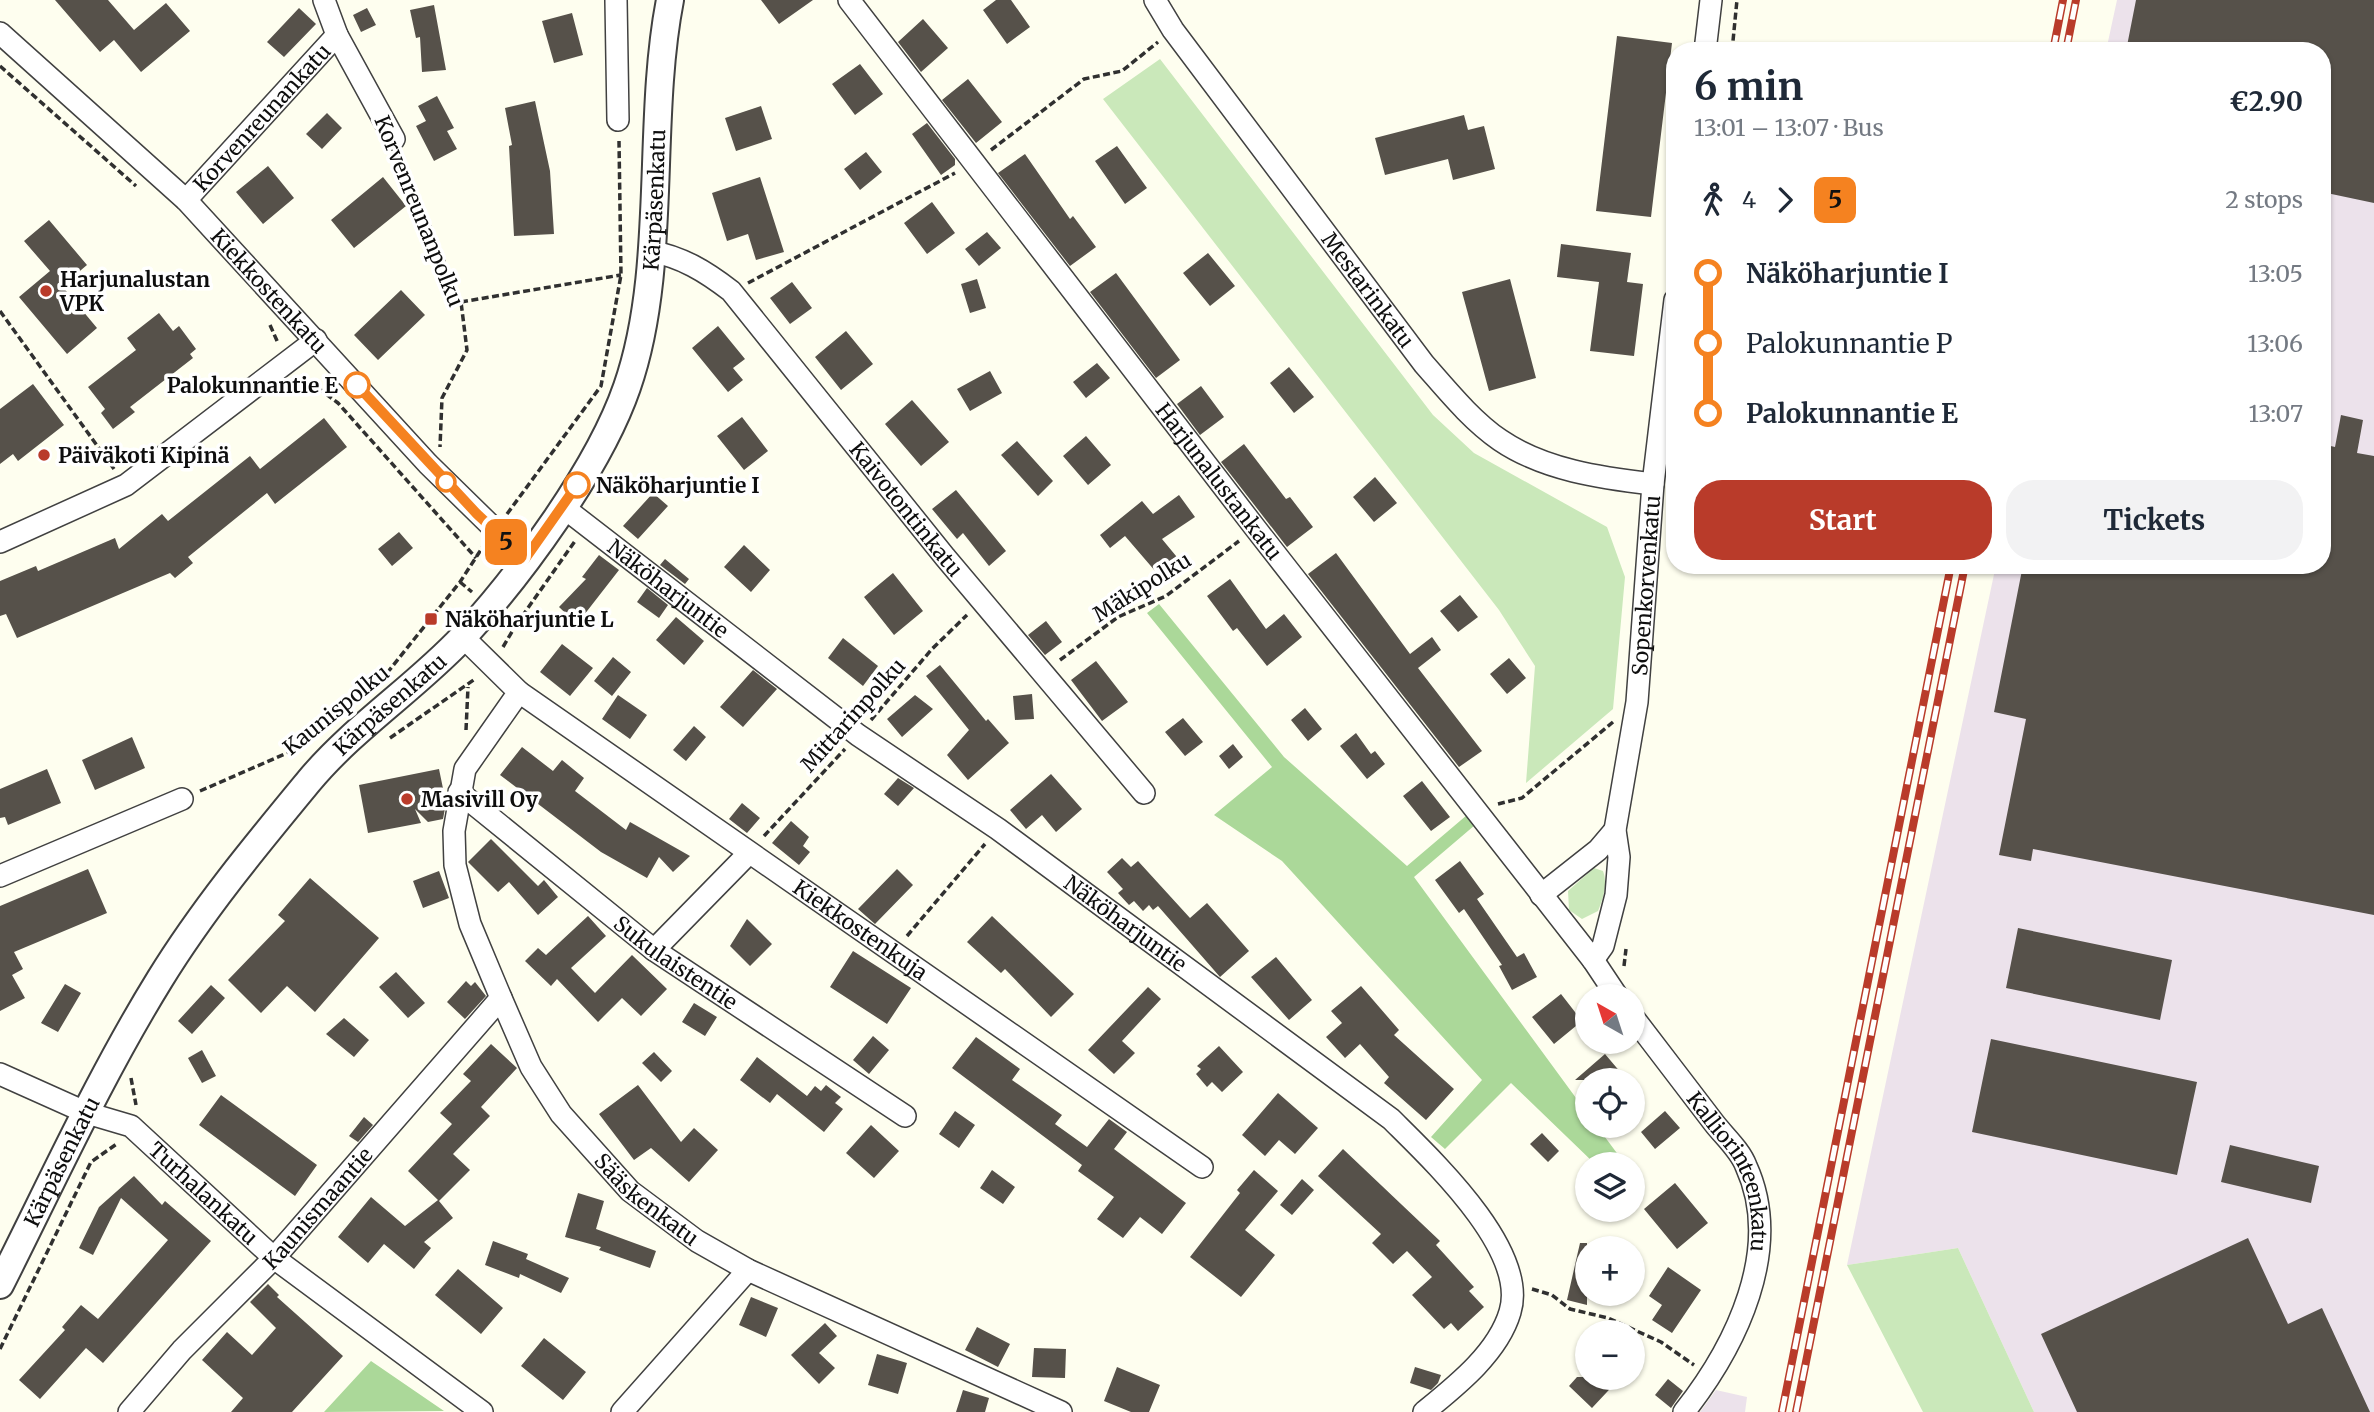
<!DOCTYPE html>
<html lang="en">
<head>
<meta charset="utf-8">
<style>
  body { margin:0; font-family:Merriweather,serif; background:#f2f2f3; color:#1f2937; height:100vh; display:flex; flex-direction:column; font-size:26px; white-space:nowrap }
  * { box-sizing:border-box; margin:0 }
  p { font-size:23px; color:#747a83 }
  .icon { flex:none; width:38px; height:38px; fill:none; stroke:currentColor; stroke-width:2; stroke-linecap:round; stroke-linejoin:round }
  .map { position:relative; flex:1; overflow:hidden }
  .details { position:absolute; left:1666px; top:42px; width:665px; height:532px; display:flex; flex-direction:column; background:#fff; border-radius:28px; box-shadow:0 2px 5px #0004 }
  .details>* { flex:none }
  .badge { padding:0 14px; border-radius:10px; font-size:24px; line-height:46px }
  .needle { width:46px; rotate:321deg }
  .controls { position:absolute; left:1575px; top:984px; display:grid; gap:14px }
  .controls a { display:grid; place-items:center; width:70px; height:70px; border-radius:50%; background:#fff; box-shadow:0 2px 5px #0004; font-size:35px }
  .map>.badge { position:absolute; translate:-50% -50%; box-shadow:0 0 0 4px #fff }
  .legs { display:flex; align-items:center; gap:10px; height:77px; padding:0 28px; font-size:23px }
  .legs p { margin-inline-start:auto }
  .summary { display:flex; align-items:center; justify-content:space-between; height:119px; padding:0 28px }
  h1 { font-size:38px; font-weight:700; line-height:52px }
  .cta { display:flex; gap:14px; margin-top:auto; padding:14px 28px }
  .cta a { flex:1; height:80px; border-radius:28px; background:#b93b2a; color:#fff; font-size:28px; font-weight:700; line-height:80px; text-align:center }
  .cta a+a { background:#f2f2f3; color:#1f2937 }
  ul { padding:0 28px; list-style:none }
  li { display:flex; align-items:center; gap:24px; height:70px; font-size:26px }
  li i { display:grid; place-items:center; width:10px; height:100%; margin:0 9px; background:currentColor }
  li i::after { content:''; width:18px; height:18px; margin:-9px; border:5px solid; border-radius:50%; background:#fff }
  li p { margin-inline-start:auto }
  li:first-child i { background:linear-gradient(#0000 50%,currentColor 0) }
  li:last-child i { background:linear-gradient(currentColor 50%,#0000 0) }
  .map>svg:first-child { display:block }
</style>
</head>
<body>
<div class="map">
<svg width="2374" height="1412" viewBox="0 0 2374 1412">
  <rect width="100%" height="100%" fill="#fefeef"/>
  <path fill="#ece2eb" d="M2117 0H2374V1412H2034L1958 1248 1847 1265 1996 565H2322V51H2106Z
    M1716 1390 1747 1397 1745 1412H1700Z"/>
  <path fill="#cae8ba" d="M1160 59 1433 415 1474 453 1607 527 1625 577 1613 709 1526 783 1535 666 1499 610 1103 99Z
    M1594 868 1603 871C1608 884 1603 899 1598 911L1582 919 1569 910 1568 891Z
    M1958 1248 2034 1412H1923L1847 1265Z"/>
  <path fill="#abd899" d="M1159 604 1284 757 1407 866 1467 815 1475 825 1414 877 1587 1113V1125H1596L1625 1164H1595L1511 1083 1445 1149 1431 1137 1482 1080 1282 861 1214 815 1272 767 1147 613Z
    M371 1361 444 1411 324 1412Z"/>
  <path fill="#56514a" d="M55 0H108L134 30 166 3 190 31 141 72 114 40 100 52Z
    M761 0H813L779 24Z
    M996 0H1011L1030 27 1007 44 983 10Z
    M2136 0H2374V203L2322 192V51H2126Z
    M434 5 446 70 422 72 420 37 416 38 410 10Z
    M299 8 316 24 284 57 267 42Z
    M367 8 376 25 361 32 353 15Z
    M572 13 583 55 554 63 542 21Z
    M923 19 948 48 921 72 898 42Z
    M1617 36 1672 43 1651 217 1596 211Z
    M860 64 883 94 855 115 832 84Z
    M968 79 1002 122 976 143 942 100Z
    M437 96 454 128 447 131 457 149 434 161 416 126 426 121 418 106Z
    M535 101 550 171 554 234 514 236 509 146 512 145 505 108Z
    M761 106 772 139 736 151 725 118Z
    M327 113 342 128 322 149 306 134Z
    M1464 115 1468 130 1484 126 1495 169 1453 180 1448 159 1385 175 1375 138Z
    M927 123 955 159V165L941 175 912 134Z
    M1117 146 1147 188 1125 204 1095 161Z
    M866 152 882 172 860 190 844 169Z
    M1025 154 1070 219 1073 216 1096 247 1070 266 998 173Z
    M268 166 294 198 263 224 236 192Z
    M383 177 406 206 354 248 331 220Z
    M760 177 784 252 756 260 748 234 727 241 712 193Z
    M932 202 955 233 927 254 904 223Z
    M49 220 87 265 62 286 97 328 67 354 19 297 50 271 24 241Z
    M987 232 1001 248 979 266 965 249Z
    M1561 244 1631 253 1627 282 1643 284 1634 356 1590 351 1599 282 1557 277Z
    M1208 253 1235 286 1210 306 1183 273Z
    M1116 273 1180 360 1156 378 1090 292Z
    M977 279 986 308 970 313 961 284Z
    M1510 279 1536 378 1489 391 1462 292Z
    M792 282 812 308 790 324 770 298Z
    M401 290 425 315 378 360 354 335Z
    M159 313 173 331 179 326 196 349 190 354 193 358 130 407 135 412 113 429 101 413 105 409 88 387 136 350 127 338Z
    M718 326 745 359 733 368 743 380 728 392 692 348Z
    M846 331 873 364 841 390 815 357Z
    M1097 363 1110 378 1086 398 1073 382Z
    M1289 367 1314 397 1294 413 1270 383Z
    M990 371 1002 393 970 411 957 389Z
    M33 384 64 425 18 461 13 454 0 464V409Z
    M1201 386 1224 417 1200 435 1177 404Z
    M912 400 949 442 921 466 885 424Z
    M2341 415 2363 420 2357 453 2374 456V915L2033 849 2031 861 1999 855 2026 719 1994 712 2023 565H2322V444L2335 447Z
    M742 417 768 451 744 470 717 436Z
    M324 418 347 447 275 504 267 493 188 557 193 563 175 578 170 573 17 638 6 614 0 616V581L36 566 38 571 115 538 119 549 162 514 168 521 250 456 260 469Z
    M1086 436 1111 465 1088 485 1063 456Z
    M1017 441 1053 481 1038 496 1001 455Z
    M1244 444 1286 499 1290 497 1313 527 1287 547 1221 462Z
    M1375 477 1397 503 1374 522 1353 497Z
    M956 490 1006 551 989 566 963 533 957 539 932 509Z
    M653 493 668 506 638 539 623 526Z
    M1179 495 1195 517 1162 539 1181 562 1162 579 1125 536 1110 548 1100 535 1142 501 1153 514Z
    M399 532 413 548 392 566 378 549Z
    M744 545 770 570 751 592 724 567Z
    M1336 553 1410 654 1432 637 1441 650 1418 668 1482 751 1459 767 1308 574Z
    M599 555 619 570 577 624 559 607 586 579 582 577Z
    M665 559 689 579 685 584 660 565Z
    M893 573 923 611 894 635 864 597Z
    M1230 579 1266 629 1284 614 1302 637 1267 666 1237 628 1233 631 1207 596Z
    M647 588 668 605 659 618 637 602Z
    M1460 595 1478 617 1458 632 1440 611Z
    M676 617 704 641 684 665 656 640Z
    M1046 621 1062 642 1045 655 1028 635Z
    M843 638 878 666 863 686 828 658Z
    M562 644 593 668 570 696 540 672Z
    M613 657 631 672 612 696 594 681Z
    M1509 658 1526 678 1507 694 1490 674Z
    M1096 661 1128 702 1102 721 1071 680Z
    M940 665 986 721 988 719 1009 743 968 780 947 755 969 730 926 676Z
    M753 670 777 689 743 727 720 707Z
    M1032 694 1034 719 1015 720 1013 696Z
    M618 695 647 715 630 739 602 719Z
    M915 695 933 709 902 737 887 719Z
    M1305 708 1322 729 1308 741 1291 720Z
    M1183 718 1203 742 1185 756 1165 732Z
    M694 726 706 737 686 761 673 750Z
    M1356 733 1371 754 1375 751 1385 764 1367 779 1340 746Z
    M132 737 145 768 95 790 82 760Z
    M1233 744 1243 757 1229 769 1219 756Z
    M522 747 553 771 562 760 584 778 575 791 626 830 630 822 690 856 673 872 659 857 647 878 601 852 500 775Z
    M47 769 61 803 8 825 5 817 0 818V789Z
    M439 769 446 803 443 819 428 822 415 809 421 823 368 833 359 785Z
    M1051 774 1082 809 1056 832 1042 815 1026 829 1010 810Z
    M898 778 914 788 898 806 884 794Z
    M1422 781 1450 817 1431 831 1403 796Z
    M742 803 760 818 747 833 729 819Z
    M791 821 809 837 803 846 810 852 799 865 772 843Z
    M491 839 538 886 544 880 558 897 538 915 509 882 498 892 468 862Z
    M1122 858 1131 867 1138 861 1190 918 1207 903 1249 951 1220 977 1158 906 1153 910 1149 905 1143 911 1134 901 1129 905 1118 893 1123 889 1107 872Z
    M1460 861 1484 894 1477 899 1517 957 1524 953 1537 977 1512 990 1499 966 1502 965 1464 909 1459 913 1435 880Z
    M88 869 107 913 14 952 23 969 12 975 25 998 0 1011V906Z
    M897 869 913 885 875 924 858 909Z
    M439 871 449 898 423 908 413 881Z
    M310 878 379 938 315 1012 287 986 261 1013 228 980 285 921 278 915Z
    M588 916 606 936 571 968 595 993 632 955 667 989 641 1016 622 998 598 1022 557 979 551 986 525 961 538 948 546 955Z
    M992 916 1074 994 1051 1017 1005 969 1001 973 967 942Z
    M747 919 772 944 750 966 730 946Z
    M2018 928 2172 960 2160 1020 2006 988Z
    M853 951 911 988 887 1024 830 987Z
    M1276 957 1312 1000 1289 1020 1251 977Z
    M396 972 425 1003 408 1018 379 987Z
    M466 981 471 986 475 982 486 996 465 1019 447 1002Z
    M65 984 81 993 58 1032 41 1023Z
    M211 985 225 998 192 1034 178 1021Z
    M1361 986 1399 1030 1394 1035 1454 1089 1426 1120 1384 1083 1389 1077 1360 1044 1345 1058 1326 1037 1342 1023 1331 1011Z
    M1148 987 1161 999 1122 1041 1135 1053 1114 1074 1088 1050Z
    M1561 994 1582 1021 1554 1044 1532 1017Z
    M694 1003 717 1017 705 1036 682 1022Z
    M344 1018 369 1040 354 1057 326 1034Z
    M873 1036 889 1050 869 1074 853 1060Z
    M976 1037 1020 1069 1012 1080 1062 1115 1055 1124 1087 1147 1109 1119 1127 1132 1114 1149 1186 1203 1162 1234 1140 1217 1123 1238 1097 1219 1114 1197 1078 1171 1082 1165 952 1068Z
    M1991 1039 2197 1082 2177 1175 1972 1132Z
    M491 1044 517 1068 481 1107 490 1116 453 1154 470 1170 439 1201 453 1218 424 1242 431 1248 414 1269 384 1244 368 1263 338 1237 371 1197 405 1226 438 1200 408 1171 452 1124 440 1113 471 1081 463 1074Z
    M1219 1046 1243 1072 1222 1092 1212 1082 1207 1087 1196 1074 1201 1069 1197 1066Z
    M202 1050 216 1076 202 1083 188 1058Z
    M654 1052 672 1071 661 1082 642 1063Z
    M1605 1054 1627 1080H1575Z
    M757 1057 807 1096 815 1086 821 1091 826 1085 841 1097 835 1103 843 1109 824 1132 777 1094 770 1103 740 1080Z
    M638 1085 681 1142 694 1128 718 1150 689 1182 651 1148 634 1160 599 1114Z
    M1278 1093 1318 1128 1295 1154 1279 1140 1265 1156 1242 1135Z
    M221 1095 317 1165 295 1196 199 1125Z
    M955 1111 975 1125 959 1148 939 1134Z
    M1665 1111 1680 1128 1655 1149 1641 1132Z
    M364 1117 373 1125 358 1142 349 1136Z
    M871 1125 899 1151 874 1178 846 1153Z
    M1542 1133 1559 1151 1548 1162 1530 1144Z
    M2230 1145 2319 1166 2311 1203 2221 1182Z
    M1343 1149 1440 1241 1436 1245 1474 1287 1469 1291 1484 1307 1458 1331 1451 1323 1444 1329 1412 1295 1432 1277 1407 1251 1393 1264 1372 1243 1381 1234 1318 1176Z
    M992 1170 1015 1187 1003 1204 980 1188Z
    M1254 1170 1278 1191 1245 1230 1275 1255 1241 1297 1190 1257 1240 1193 1237 1190Z
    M134 1176 162 1205 165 1201 211 1241 103 1363 86 1348 40 1399 19 1380 65 1330 62 1327 81 1305 98 1319 168 1240 121 1198 93 1255 79 1248 99 1207Z
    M1302 1179 1314 1190 1292 1215 1280 1205Z
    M1675 1183 1708 1223 1677 1249 1644 1209Z
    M578 1193 604 1201 596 1229 656 1251 650 1268 599 1250 601 1247 565 1237Z
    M2248 1238 2288 1324 2322 1308 2370 1412H2077L2041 1334Z
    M493 1241 528 1254 526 1259 569 1278 561 1293 520 1274 519 1278 485 1265Z
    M1580 1243H1587V1305L1567 1300Z
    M1668 1267 1701 1290 1672 1333 1652 1320 1662 1305 1649 1296Z
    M458 1269 503 1308 481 1334 435 1295Z
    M268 1284 279 1295 277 1297 343 1356 292 1412H231L243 1398 202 1360 227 1332 252 1355 276 1328 250 1302Z
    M751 1297 778 1308 766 1337 739 1325Z
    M825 1323 837 1336 819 1353 835 1368 819 1384 791 1355Z
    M977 1327 1010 1344 998 1367 965 1350Z
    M544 1338 586 1372 563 1400 521 1366Z
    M1034 1348 1066 1349 1065 1378 1032 1377Z
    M877 1354 907 1363 898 1394 868 1385Z
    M1117 1367 1160 1385 1149 1412H1131L1104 1401Z
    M1415 1367 1441 1375 1438 1383 1431 1390 1410 1383Z
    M1577 1377H1621L1592 1408 1569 1386Z
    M1668 1379 1683 1391 1671 1408 1655 1395Z
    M963 1390 989 1398 985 1412H956Z"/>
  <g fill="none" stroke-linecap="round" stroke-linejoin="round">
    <defs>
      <g id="minor">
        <path d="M324 0 337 35 394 139"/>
        <path d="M616 0 618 120"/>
        <path id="s1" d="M849 0 1256 529 1593 960 1617 996"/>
        <path id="s2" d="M1155 0 1173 30 1424 364C1447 390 1471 420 1500 440 1544 470 1601 478 1653 484"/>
        <path id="s3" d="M0 33 186 200 428 464 525 559"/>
        <path d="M1705 51 1711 0"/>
        <path id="s4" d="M186 200 337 35"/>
        <path id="s5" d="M650 251C682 257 705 271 731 291L945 557 1144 793"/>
        <path id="s6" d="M563 507 858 735 998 829 1391 1119C1431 1159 1529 1250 1510 1312 1498 1353 1456 1386 1424 1412"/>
        <path d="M0 542 126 485 316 340"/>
        <path id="s7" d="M463 637 519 692 465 769 454 831 455 865 470 924 501 998 531 1067 561 1114 630 1191 697 1241 748 1270 1061 1412"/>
        <path id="s8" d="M519 692 1202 1167"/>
        <path id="s9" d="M459 792 654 950 905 1116"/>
        <path d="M0 876 182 799"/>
        <path d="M1541 895 1598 850 1615 830"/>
        <path d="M654 950 749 853"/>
        <path id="s10" d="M1593 960 1603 946 1616 895 1619 857 1615 830 1637 702 1653 484 1675 300"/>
        <path id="s11" d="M1633 1017C1660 1052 1687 1088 1714 1123 1724 1136 1740 1150 1746 1166 1784 1249 1736 1346 1684 1412"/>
        <path id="s12" d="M0 1074 87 1113 131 1126 274 1258 482 1412"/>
        <path id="s13" d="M129 1412 182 1350 274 1258 501 998"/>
        <path d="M622 1412 748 1270"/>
      </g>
      <g id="tertiary">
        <path id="s14" d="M0 1285C52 1182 100 1076 160 979 203 909 257 844 309 781 354 727 415 688 463 637 521 574 599 468 627 387 668 270 646 123 670 0"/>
      </g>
    </defs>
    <use href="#minor" stroke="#414141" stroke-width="24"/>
    <use href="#tertiary" stroke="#414141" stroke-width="30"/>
    <path stroke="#303030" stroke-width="3.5" stroke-dasharray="7 3.5" stroke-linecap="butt" d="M1732 51 1737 0
      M0 66 136 186
      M991 150 1084 79 1122 71 1158 42
      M402 158 461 302 467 350 442 398 440 447
      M748 283 955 173
      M461 302 621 275
      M0 311 114 469
      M270 325 278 343
      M301 375 338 403 476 558
      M507 514 601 386 621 275 619 141
      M460 582 472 592
      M516 625 575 541
      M503 647 516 625 509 620
      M1060 660 1118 617 1166 596 1239 541
      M387 673 460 582 484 545
      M871 720 932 649 967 615
      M466 730 468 687
      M390 738 475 679
      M200 791 294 750 339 714
      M1498 804 1522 798 1613 722
      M764 836 845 749
      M907 936 985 844
      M1624 966 1626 949
      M131 1078 136 1105
      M1532 1289 1552 1295 1570 1309 1608 1318 1661 1342 1694 1365
      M0 1349 91 1162 118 1143"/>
    <use href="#minor" stroke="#fff" stroke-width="21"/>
    <use href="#tertiary" stroke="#fff" stroke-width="26"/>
    <defs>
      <path id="rail" d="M2053 51 2063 0
        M2066 51 2076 0
        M1782 1412 1951 565
        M1796 1412 1965 565"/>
    </defs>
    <use href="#rail" stroke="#b93b2a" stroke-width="8"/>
    <use href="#rail" stroke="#fff" stroke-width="5" stroke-dasharray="16" stroke-linecap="butt"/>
  </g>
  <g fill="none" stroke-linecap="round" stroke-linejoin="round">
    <defs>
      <path id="line-1" d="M357 385 477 514 525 559 577 485"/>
    </defs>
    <use href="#line-1" stroke="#fff" stroke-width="16"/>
    <use href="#line-1" stroke="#f58220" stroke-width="10"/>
  </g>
  <g fill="#b93b2a" stroke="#fff" stroke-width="2.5">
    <circle cx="46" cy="291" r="7"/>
    <circle cx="44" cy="455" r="7"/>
    <rect x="424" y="612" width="14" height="14" rx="3.5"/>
    <circle cx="407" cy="799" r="7"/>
  </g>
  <g fill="#fff" stroke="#f58220" stroke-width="3.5">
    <circle cx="357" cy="385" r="12"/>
    <circle cx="446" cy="482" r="9"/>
    <circle cx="577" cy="485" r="12"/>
  </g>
  <g text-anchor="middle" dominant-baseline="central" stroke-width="7" stroke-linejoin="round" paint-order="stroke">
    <g font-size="21" fill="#0e0e0e" stroke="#fff">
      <text stroke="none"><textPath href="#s4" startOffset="112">Korvenreunankatu</textPath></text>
      <text stroke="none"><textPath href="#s14" startOffset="1295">Kärpäsenkatu</textPath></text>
      <text transform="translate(419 211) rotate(68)">Korvenreunanpolku</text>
      <text stroke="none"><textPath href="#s3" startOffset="373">Kiekkostenkatu</textPath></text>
      <text stroke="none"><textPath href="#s2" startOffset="360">Mestarinkatu</textPath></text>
      <text stroke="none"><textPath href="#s1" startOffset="607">Harjunalustankatu</textPath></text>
      <text stroke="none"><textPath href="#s5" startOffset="371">Kaivotontinkatu</textPath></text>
      <text stroke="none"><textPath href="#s10" startOffset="382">Sopenkorvenkatu</textPath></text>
      <text transform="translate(1142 587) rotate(-32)">Mäkipolku</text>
      <text stroke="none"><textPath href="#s6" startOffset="133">Näköharjuntie</textPath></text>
      <text stroke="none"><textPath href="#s14" startOffset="705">Kärpäsenkatu</textPath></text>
      <text transform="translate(336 710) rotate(-39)">Kaunispolku</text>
      <text transform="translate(853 715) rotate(-48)">Mittarinpolku</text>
      <text stroke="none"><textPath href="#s6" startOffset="700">Näköharjuntie</textPath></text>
      <text stroke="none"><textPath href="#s8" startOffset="416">Kiekkostenkuja</textPath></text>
      <text stroke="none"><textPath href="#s9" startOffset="276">Sukulaistentie</textPath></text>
      <text stroke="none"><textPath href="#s14" startOffset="138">Kärpäsenkatu</textPath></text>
      <text stroke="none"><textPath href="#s11" startOffset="186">Kalliorinteenkatu</textPath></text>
      <text stroke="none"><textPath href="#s12" startOffset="240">Turhalankatu</textPath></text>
      <text stroke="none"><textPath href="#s7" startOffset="663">Sääskenkatu</textPath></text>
      <text stroke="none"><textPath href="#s13" startOffset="278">Kaunismaantie</textPath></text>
    </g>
    <g font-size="21" font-weight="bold" fill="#0e0e0e" stroke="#fff" text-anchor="start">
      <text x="60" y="279">Harjunalustan<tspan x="60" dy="24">VPK</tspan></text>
      <text x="58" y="455">Päiväkoti Kipinä</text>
      <text x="445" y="619">Näköharjuntie L</text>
      <text x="421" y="799">Masivill Oy</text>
    </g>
    <g font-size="21" font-weight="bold" fill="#0e0e0e" stroke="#fff" text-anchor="end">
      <text x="338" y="385">Palokunnantie E</text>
      <text x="596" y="485" text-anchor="start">Näköharjuntie I</text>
    </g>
  </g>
</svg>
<div class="controls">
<a><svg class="needle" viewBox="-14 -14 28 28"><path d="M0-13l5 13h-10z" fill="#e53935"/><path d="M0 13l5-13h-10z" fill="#747a83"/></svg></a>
<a><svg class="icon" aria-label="locate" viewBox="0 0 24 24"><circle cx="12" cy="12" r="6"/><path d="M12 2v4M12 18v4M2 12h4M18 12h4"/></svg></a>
<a><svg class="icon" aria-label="layers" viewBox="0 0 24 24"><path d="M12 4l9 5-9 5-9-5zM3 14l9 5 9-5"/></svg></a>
<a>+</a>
<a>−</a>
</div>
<b class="badge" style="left:506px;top:542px;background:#f58220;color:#111">5</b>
<section class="details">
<div class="summary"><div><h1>6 min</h1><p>13:01 – 13:07 · Bus</p></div><b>€2.90</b></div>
<div class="legs"><svg class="icon" aria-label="walk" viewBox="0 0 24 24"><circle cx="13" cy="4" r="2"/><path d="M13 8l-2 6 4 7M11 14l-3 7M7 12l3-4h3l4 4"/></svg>4<svg class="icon" aria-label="forward" viewBox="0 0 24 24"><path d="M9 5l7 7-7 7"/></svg><b class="badge" style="background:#f58220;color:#111">5</b><p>2 stops</p></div>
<ul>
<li><i style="color:#f58220"></i><b>Näköharjuntie I</b><p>13:05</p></li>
<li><i style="color:#f58220"></i><span>Palokunnantie P</span><p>13:06</p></li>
<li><i style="color:#f58220"></i><b>Palokunnantie E</b><p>13:07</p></li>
</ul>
<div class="cta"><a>Start</a><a>Tickets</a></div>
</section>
</div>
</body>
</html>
